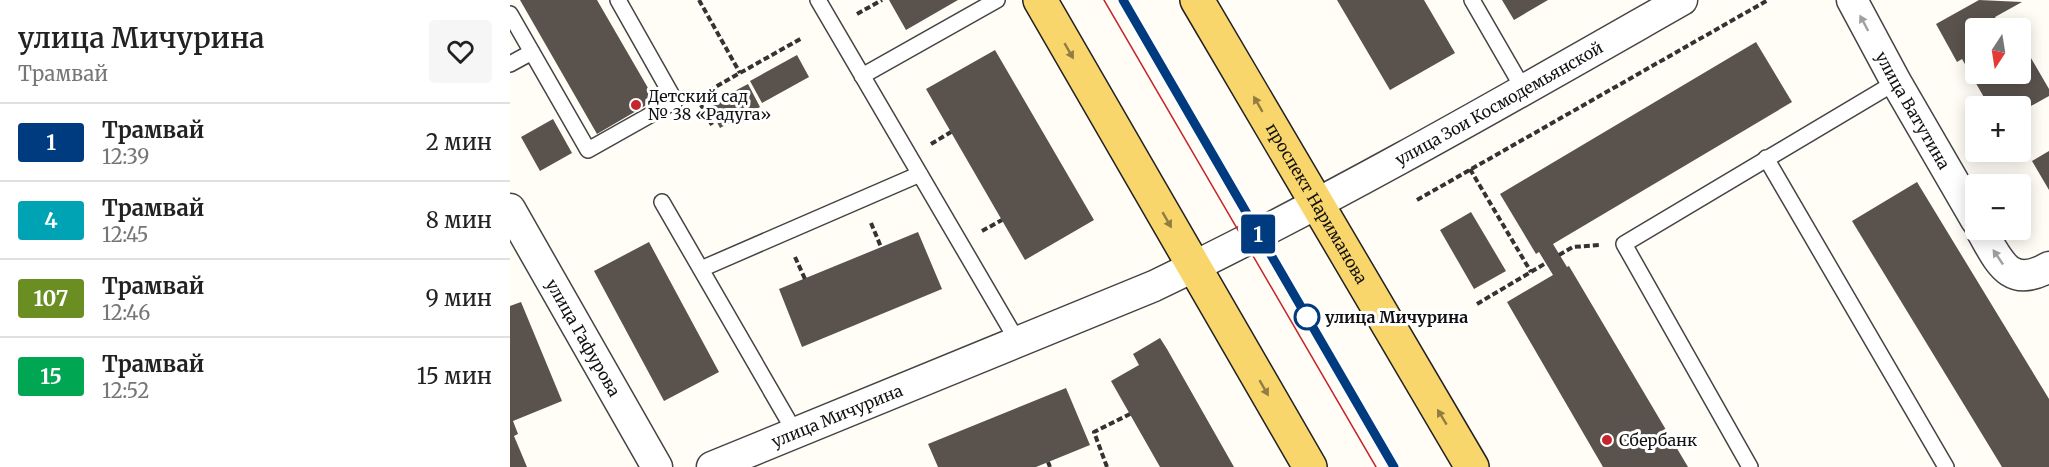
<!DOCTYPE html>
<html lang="ru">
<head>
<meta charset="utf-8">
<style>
  body { margin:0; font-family:Merriweather,serif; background:#f6f6f6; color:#222; height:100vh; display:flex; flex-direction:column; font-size:22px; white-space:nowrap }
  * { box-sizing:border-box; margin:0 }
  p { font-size:20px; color:#767676 }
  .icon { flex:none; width:33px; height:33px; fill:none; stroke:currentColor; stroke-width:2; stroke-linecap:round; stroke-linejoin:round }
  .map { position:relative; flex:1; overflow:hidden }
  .sheet { display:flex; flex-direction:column; background:#fff; width:510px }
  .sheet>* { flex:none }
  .badge { padding:0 12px; border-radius:4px; font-size:21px; line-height:39px }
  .needle { width:39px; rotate:192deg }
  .buttons { position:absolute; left:1455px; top:18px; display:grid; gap:12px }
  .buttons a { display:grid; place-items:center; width:66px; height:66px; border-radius:6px; background:#fff; box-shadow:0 3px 15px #0003; font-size:30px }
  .map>.badge { position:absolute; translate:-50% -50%; box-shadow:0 0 0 3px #fff }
  .round { display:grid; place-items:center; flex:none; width:63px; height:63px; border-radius:6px; background:#f6f6f6 }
  .head { display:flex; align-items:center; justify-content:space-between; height:102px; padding:0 18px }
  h1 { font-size:28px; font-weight:600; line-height:45px }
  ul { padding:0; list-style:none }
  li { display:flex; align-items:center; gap:18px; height:78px; padding:0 18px; border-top:2px solid #e0e0e0 }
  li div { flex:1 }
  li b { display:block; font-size:22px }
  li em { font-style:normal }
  li .badge { min-width:66px; font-weight:700; text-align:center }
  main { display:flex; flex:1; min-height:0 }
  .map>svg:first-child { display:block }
</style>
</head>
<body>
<main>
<section class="sheet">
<div class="head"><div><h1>улица Мичурина</h1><p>Трамвай</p></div><a class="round"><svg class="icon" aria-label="heart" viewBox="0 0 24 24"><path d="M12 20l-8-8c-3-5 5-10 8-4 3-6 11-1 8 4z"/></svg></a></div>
<ul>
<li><span class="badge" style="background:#003b80;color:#fff">1</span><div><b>Трамвай</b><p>12:39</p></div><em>2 мин</em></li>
<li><span class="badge" style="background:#00a3b4;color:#fff">4</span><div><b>Трамвай</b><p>12:45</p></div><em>8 мин</em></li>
<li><span class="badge" style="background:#6b8e23;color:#fff">107</span><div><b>Трамвай</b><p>12:46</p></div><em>9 мин</em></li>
<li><span class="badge" style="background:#00a651;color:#fff">15</span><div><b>Трамвай</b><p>12:52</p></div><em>15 мин</em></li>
</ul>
</section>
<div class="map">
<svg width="1539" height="467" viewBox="0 0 1539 467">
  <rect width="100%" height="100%" fill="#fffdf5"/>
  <path fill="#5a524d" d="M10 0H87L145 100 87 134Z
    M379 0H448L396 30Z
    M827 0H914L945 53 880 90Z
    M992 0H1038L1004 20Z
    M1469 0 1512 2 1485 17 1491 28H1466V74H1510V39L1539 89V96L1510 112V106H1479L1452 59 1447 62 1426 24Z
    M1246 42 1282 102 1043 244 1057 267 1059 266 1178 467H1093L997 302 1043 275 1029 252 1026 254 990 194Z
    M485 50 584 220 515 260 416 89Z
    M287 55 299 77 252 103 240 81Z
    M238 84 250 107 210 128 198 105Z
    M43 119 62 153 30 171 11 137Z
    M1539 151V190L1522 161Z
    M1407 182 1539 399V467H1492L1342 221Z
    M961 212 996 271 964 289 930 230Z
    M408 232 432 289 292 347 269 289Z
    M139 242 209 372 154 401 84 271Z
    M11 302 52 401 3 421 8 434 4 436 17 467H0V306Z
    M650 338 657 349 724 467H650L601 381 629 365 623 354Z
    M556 388 580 445 526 467H428L418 444Z"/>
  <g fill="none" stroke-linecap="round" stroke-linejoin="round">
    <defs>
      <path id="lane" d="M308 0 508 342
        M962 0 1014 90
        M0 14 78 150 165 101 108 0
        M0 64 22 52
        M352 76 487 0
        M1256 158 1436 467
        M152 202 286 434
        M191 269 410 174
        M1240 467 1114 244 1386 82"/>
      <g id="street">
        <path id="s1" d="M1342 0 1386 82 1466 220"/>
        <path id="s2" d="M0 209 147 467"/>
        <path d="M1471 230C1489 261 1499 290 1539 267"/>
        <path id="s3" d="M202 467 644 286C825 199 998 99 1172 0"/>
      </g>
      <g id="primary">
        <path d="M530 0 800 467"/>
        <path id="s4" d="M687 0 962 467"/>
      </g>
    </defs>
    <use href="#lane" stroke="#444" stroke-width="18"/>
    <use href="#street" stroke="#444" stroke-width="33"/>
    <use href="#primary" stroke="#222" stroke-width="36"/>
    <path stroke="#333" stroke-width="4" stroke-dasharray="6 3" stroke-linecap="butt" d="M189 0 230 73
      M347 14 372 0
      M191 95 292 38
      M191 105 202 125
      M421 144 441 132
      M960 169 1021 272
      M907 200 1258 0
      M361 223 371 247
      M472 231 492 220
      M1049 255 1063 247 1089 245
      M285 257 295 279
      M967 304 1036 263
      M538 462 540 467
      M597 467 584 432 620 414"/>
    <use href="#lane" stroke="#fff" stroke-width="15"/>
    <use href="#street" stroke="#fff" stroke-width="30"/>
    <use href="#primary" stroke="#f9d66b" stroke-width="33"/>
    <path stroke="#c4262e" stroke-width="1.5" d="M594 0 866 467
      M613 0 884 467"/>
  </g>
  <defs><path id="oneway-solid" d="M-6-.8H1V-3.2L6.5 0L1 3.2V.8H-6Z" transform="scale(1.5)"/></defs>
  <g fill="#a0a0a0">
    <use href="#oneway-solid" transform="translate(1354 23) rotate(-118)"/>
    <use href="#oneway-solid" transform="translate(1488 257) rotate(-124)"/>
  </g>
  <g fill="#917d42">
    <use href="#oneway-solid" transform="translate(559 51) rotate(60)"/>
    <use href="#oneway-solid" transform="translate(748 104) rotate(-120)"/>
    <use href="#oneway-solid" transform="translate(657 220) rotate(60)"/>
    <use href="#oneway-solid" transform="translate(754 388) rotate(60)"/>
    <use href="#oneway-solid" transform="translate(932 417) rotate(-121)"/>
  </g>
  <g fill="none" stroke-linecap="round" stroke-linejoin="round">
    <defs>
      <path id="line" d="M613 0 884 467"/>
    </defs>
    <use href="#line" stroke="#fff" stroke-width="14"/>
    <use href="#line" stroke="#003b80" stroke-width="9"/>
  </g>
  <g fill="#c4262e" stroke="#fff" stroke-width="2">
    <circle cx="126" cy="105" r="6"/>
    <circle cx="1097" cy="440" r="6"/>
  </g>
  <circle fill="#fff" stroke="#003b80" stroke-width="3" cx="797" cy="317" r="12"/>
  <g text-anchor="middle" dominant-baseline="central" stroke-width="6" stroke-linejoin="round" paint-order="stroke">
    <g font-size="16" fill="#111" stroke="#fff" text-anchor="start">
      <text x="138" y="96">Детский сад<tspan x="138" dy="18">№ 38 «Радуга»</tspan></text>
      <text x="1109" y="440">Сбербанк</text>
    </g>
    <g font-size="16" fill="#111" stroke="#fff">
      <text stroke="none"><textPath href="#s3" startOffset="868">улица Зои Космодемьянской</textPath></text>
      <text stroke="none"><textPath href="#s1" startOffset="126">улица Ватутина</textPath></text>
      <text stroke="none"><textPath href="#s4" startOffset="236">проспект Нариманова</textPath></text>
      <text stroke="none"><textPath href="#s2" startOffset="148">улица Гафурова</textPath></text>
      <text stroke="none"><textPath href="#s3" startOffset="135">улица Мичурина</textPath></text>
    </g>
    <g font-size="16" font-weight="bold" fill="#111" stroke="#fff" text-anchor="start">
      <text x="815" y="317">улица Мичурина</text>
    </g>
  </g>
</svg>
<div class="buttons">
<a><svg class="needle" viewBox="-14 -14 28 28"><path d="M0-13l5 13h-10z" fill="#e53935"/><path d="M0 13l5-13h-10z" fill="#767676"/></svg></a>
<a>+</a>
<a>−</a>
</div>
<b class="badge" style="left:748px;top:234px;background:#003b80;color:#fff">1</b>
</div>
</main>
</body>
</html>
